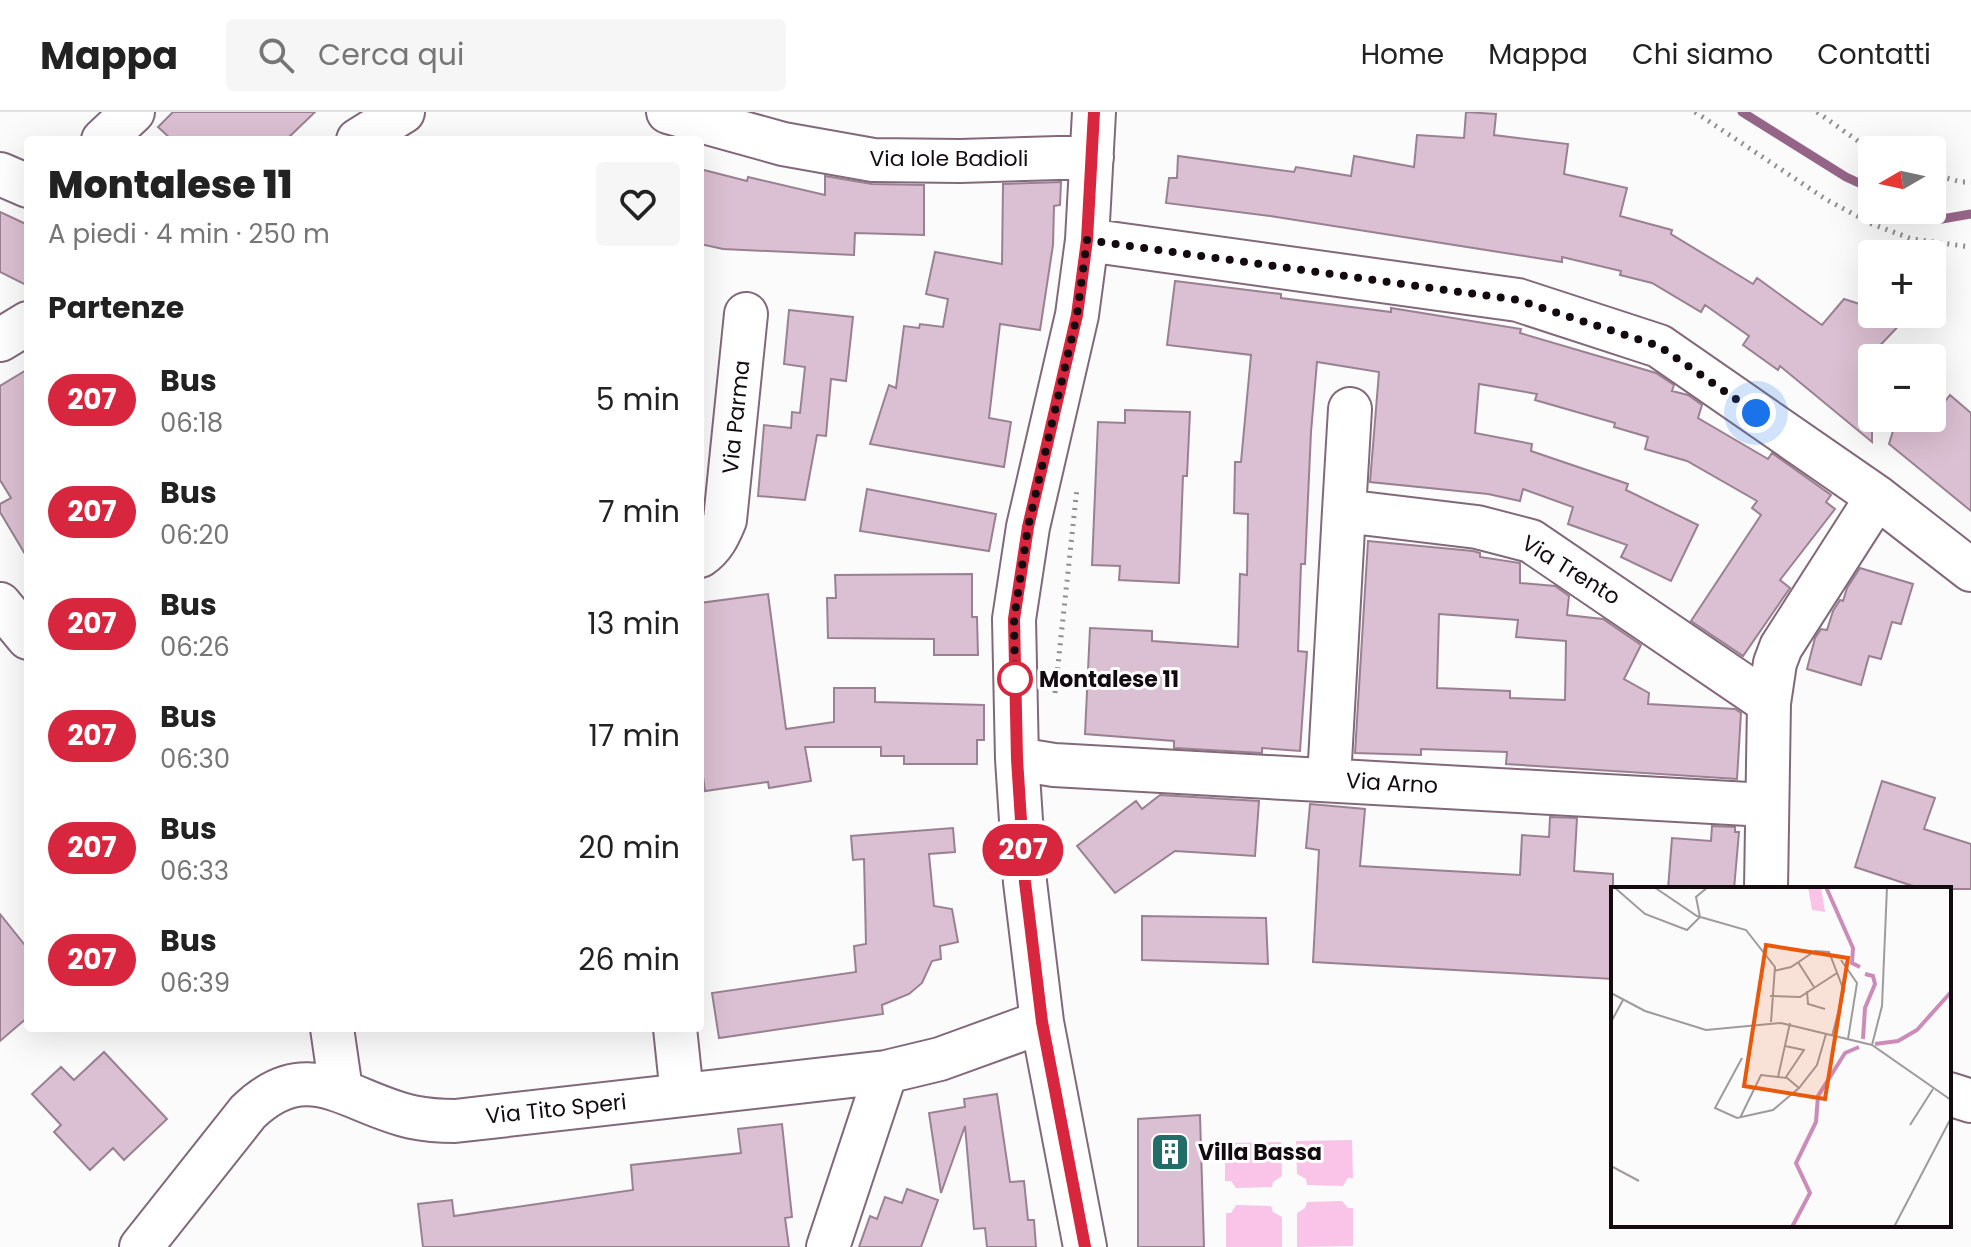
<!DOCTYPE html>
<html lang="it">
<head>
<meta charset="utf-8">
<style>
  body { margin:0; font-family:Poppins,sans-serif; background:#f6f6f6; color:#222; height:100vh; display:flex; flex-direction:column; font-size:30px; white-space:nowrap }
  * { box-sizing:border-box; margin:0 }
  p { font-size:26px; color:#767676 }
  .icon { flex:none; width:44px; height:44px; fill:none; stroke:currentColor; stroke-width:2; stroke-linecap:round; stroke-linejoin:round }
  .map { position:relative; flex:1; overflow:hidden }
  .drawer { position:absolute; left:24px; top:24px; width:680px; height:896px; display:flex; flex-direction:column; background:#fff; border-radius:8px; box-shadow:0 8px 32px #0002 }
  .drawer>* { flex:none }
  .badge { padding:0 16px; border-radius:26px; font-size:28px; line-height:52px }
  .needle { width:52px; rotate:261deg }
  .tools { position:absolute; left:1858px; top:24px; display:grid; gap:16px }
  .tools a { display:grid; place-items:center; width:88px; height:88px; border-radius:8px; background:#fff; box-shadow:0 8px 32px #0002; font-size:40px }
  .you { position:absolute; width:40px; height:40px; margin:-20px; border:6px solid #fff; border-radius:50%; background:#1a73e8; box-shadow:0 0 0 12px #1a73e833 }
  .map>.badge { position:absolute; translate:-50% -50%; box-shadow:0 0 0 4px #fff }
  h2 { padding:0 24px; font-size:30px; line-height:72px }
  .round { display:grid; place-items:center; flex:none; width:84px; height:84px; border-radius:8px; background:#f6f6f6 }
  .summary { display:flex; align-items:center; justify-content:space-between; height:136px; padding:0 24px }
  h1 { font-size:38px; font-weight:800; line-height:60px }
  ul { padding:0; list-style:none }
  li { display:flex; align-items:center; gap:24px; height:112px; padding:0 24px }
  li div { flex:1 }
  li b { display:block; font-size:30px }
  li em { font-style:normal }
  li .badge { min-width:88px; font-weight:700; text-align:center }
  header { display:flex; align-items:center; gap:48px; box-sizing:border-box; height:112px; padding:0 40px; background:#fff; border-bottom:2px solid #e0e0e0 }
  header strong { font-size:38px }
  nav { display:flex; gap:44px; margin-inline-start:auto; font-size:28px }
  .search { width:560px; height:72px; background:#f6f6f6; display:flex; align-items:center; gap:20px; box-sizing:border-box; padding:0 28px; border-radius:8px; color:#767676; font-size:30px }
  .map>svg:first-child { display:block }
</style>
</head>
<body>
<header>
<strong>Mappa</strong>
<div class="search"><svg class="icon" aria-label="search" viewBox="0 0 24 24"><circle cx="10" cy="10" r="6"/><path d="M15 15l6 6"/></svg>Cerca qui</div>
<nav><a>Home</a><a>Mappa</a><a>Chi siamo</a><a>Contatti</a></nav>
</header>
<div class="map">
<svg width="1971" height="1135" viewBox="0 0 1971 1135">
  <rect width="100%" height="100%" fill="#fbfbfb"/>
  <path fill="#f9c4e8" d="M1352 1028 1353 1066H1348L1343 1074 1307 1073 1306 1067 1297 1062 1296 1029Z
    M1281 1030 1282 1064 1273 1070 1272 1075 1236 1076 1231 1069H1225V1031Z
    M1342 1089 1348 1096H1353V1134L1297 1135V1101L1305 1096 1307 1090Z
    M1236 1093 1271 1094 1273 1100 1282 1105V1135H1226V1101H1231Z"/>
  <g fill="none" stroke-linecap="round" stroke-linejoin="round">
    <path stroke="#956587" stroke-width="9" d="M1742 0 1846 65 1872 77
      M1921 98 1942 107 1971 102"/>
  </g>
  <path fill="#dbbfd2" stroke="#9a8192" stroke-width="2" fill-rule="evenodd" d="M173 0H315L286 28H172L158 15Z
    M1466 0 1496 2 1494 23 1568 32 1564 62 1627 76 1620 104 1672 118 1671 122 1753 172 1757 166 1822 213 1844 187 1872 196V202H1891L1906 206 1872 242V330L1780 254 1778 258 1743 233 1749 224 1705 193 1701 200 1652 171 1620 163 1621 159 1562 145V150L1270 104 1166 91 1169 66H1177L1178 44 1294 60 1296 55 1351 64 1354 44 1414 55 1417 23 1464 26Z
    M700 57 747 69 748 65 825 83V64L872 72 924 73V123L855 121 854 143 723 137 700 132Z
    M1061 70 1060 93 1054 94 1053 133 1040 218 1000 212 989 306 1011 310 1004 355 870 332 889 273 896 276 904 214 919 216 920 212 943 215 948 187 926 182 935 140 1002 152 1003 72Z
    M0 100 28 113V174L0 160Z
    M1175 169 1281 182V186L1391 200V196L1521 217 1520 221 1656 261 1674 273 1672 279 1688 283 1702 293 1698 306 1768 347 1772 341 1831 383 1826 390 1835 397 1780 468 1790 476 1743 544 1691 509 1761 403 1752 396 1757 389 1687 349 1645 337 1648 325 1614 315 1615 311 1535 288 1537 282 1479 272 1475 321 1532 332 1531 339 1628 372 1626 378 1698 413 1671 469 1621 445 1627 433 1568 412 1573 395 1523 377 1520 389 1488 382 1370 370 1379 260 1317 250 1311 320 1305 452H1301L1298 539 1307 540 1300 639 1262 636V641L1174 636V629L1085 622 1090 516 1152 519V529L1238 535 1240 462 1247 463 1248 402 1234 401 1235 350H1241L1251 243 1167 233Z
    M789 198 853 205 846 269 831 267 826 324 817 323 805 388 758 384 764 313 791 316 792 300 800 301 805 255 784 252Z
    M28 257V447L0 400V392L11 386 0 368V274Z
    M1950 283 1971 301V399L1889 332 1897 306H1932Z
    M1125 298 1190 300 1187 364H1183L1179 471 1119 468 1120 454 1092 453 1098 310 1125 311Z
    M867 377 996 402 989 439 860 419Z
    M1368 429 1473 439 1480 441V445L1520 451V471L1555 474 1569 484 1567 503 1603 507 1641 533 1624 567 1649 581 1648 592 1735 597 1741 601 1737 667 1506 652 1507 640 1421 637V643L1355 641ZM1439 502 1518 508 1516 525 1566 529 1565 588 1510 586V579L1437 576Z
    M1860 456 1913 472 1901 512 1892 510 1881 547 1869 544 1861 573 1807 557 1815 526 1821 517 1827 518 1833 499 1840 488 1843 489 1847 476Z
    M972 462V505H977L978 543H934V527L828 526 827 486H836L835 463Z
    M768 482 786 617 834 610V576H875V590L984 593V628H977V652H904V644H881V635H805L811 669 769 676 768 670 705 679 700 643V491Z
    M1882 669 1935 686 1924 717 1971 732V777H1922L1855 755Z
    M1160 683 1259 689 1255 744 1175 739 1115 781 1077 734 1136 689 1142 697Z
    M1310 692 1365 697 1360 754 1520 763 1522 723 1549 725 1550 705 1577 706 1574 759 1613 762V867L1313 850 1319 738 1306 736Z
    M1712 714 1735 715V720H1739L1734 777H1668L1672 726 1711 729Z
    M953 716 955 740 929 742 934 794 952 797 958 830 940 834 941 847 932 849 922 871 909 882 882 893 883 902 719 926 712 881 856 860 854 834 866 832 864 747 853 748 851 724Z
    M0 802 28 837V905L0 929Z
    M1142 804 1266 806 1268 852 1142 848Z
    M104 940 167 1007 124 1048 113 1036 90 1058 54 1020 61 1013 32 982 61 955 74 968Z
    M997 982 1010 1070 1024 1069 1028 1108H1034L1036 1135H987L985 1116 974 1117 965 1014 941 1081 929 1001 965 995 964 987Z
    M1200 1003 1204 1135H1138V1007Z
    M782 1012 792 1105 785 1106 789 1135H423L418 1092 452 1088 454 1104 633 1078 631 1053 741 1041 738 1017Z
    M907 1077 938 1088 921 1135H859L870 1104 877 1107 885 1085 902 1091Z"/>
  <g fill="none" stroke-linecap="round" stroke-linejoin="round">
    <defs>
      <path id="minor" d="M668 0 783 32 873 48 960 49 1092 45
        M103 28 133 0
        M358 28 403 0
        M0 62 28 74
        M1087 128 1518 188 1659 234 1877 385 1971 458
        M0 228 28 211
        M1344 399 1350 297
        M700 444C713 435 719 423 725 408L746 202
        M0 492 28 526
        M1017 647 1054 653 1766 693
        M1329 667 1344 399 1477 415 1531 429 1769 591
        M1766 777 1769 591 1775 551 1781 535 1877 385
        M332 916 341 978
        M675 916 682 983
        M1949 982 1971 989
        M141 1135 248 1000C308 942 349 991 412 1005 427 1008 441 1009 455 1009L886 960 940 947 1042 910
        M828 1135 886 960
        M1085 1135 1042 910 1025 770 1017 647 1014 507 1028 415 1077 203 1087 128 1094 0"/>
    </defs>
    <use href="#minor" stroke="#82697a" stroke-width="46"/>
    <path stroke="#908c8f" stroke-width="5" stroke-dasharray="2 6" stroke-linecap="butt" d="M1695 0 1827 88 1872 112 1912 127 1971 135
      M1817 0 1872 39
      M1932 62 1961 70H1971
      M1055 581 1077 376"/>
    <use href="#minor" stroke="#fff" stroke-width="42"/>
  </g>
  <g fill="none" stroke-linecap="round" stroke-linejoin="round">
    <defs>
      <path id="line" d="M1085 1135 1042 910 1025 770 1017 647 1014 507 1028 415 1077 203 1087 128 1094 0"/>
    </defs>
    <use href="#line" stroke="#fff" stroke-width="18"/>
    <use href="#line" stroke="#d7263d" stroke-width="12"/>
    <path stroke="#140b11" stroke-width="8" stroke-dasharray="0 14.4" d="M1015 567 1014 507 1028 415 1077 203 1087 128 1518 188 1659 234 1756 301"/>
  </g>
  <defs>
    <symbol id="building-square" viewBox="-11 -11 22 22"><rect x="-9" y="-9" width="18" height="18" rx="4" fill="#226d67" stroke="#fff"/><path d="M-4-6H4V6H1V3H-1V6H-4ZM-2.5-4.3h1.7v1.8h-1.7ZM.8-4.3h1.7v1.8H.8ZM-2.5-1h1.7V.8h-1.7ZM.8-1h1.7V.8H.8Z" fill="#fff"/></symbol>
  </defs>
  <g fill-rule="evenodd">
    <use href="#building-square" x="1148" y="1018" width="44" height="44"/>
  </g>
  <circle fill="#fff" stroke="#d7263d" stroke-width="4" cx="1015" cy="567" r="16"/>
  <g text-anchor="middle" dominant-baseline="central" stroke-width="6" stroke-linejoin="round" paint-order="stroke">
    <g font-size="22" fill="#140b11" stroke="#fff">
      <text x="949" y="46">Via Iole Badioli</text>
      <text transform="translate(736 305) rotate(-84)">Via Parma</text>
      <text transform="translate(1571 458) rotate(32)">Via Trento</text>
      <text transform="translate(1392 671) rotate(3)">Via Arno</text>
      <text transform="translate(556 997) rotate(-6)">Via Tito Speri</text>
    </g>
    <g font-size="22" font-weight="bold" fill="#140b11" stroke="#fff" text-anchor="start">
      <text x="1039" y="567">Montalese 11</text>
    </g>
    <g font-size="22" font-weight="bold" fill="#140b11" stroke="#fff" text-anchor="start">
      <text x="1198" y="1040">Villa Bassa</text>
    </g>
  </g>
  <g transform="translate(1611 775)">
    <rect width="340" height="340" fill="#fbfbfb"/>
    <path d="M197 0H210L214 25 201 23Z" fill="#f9c4e8"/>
    <path fill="none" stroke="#cc8cb9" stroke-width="4" d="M215 0 242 61 241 76 249 80M252 152 254 121 264 97 262 89 254 87M264 157 287 154 306 143 340 105M181 340 199 306 185 276 205 235 207 209 234 166 248 160"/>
    <path fill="none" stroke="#9f9b9d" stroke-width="2" d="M3 0 34 27 76 43 89 30 85 10 97 0M43 0 86 29 135 43 164 80 160 135M52 0H80M230 73 246 96 237 152M187 75 203 100M163 84 180 80 204 64 218 65 233 104 221 149M196 104 197 117 214 122M0 106 34 124 95 143 170 136 261 158 340 213M159 109 189 110 226 86M0 135 12 113M261 158 271 119 276 0M174 159 193 163 175 190M131 171 104 221 126 231 162 223 188 201 206 178 215 147M167 190 179 136M129 231 150 188 176 191 188 201M299 238 322 202M0 279 28 294M283 340 340 231"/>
    <path fill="#e8590c" fill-opacity="0.15" stroke="#e8590c" stroke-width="4" d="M155 58 237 71 214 212 133 199Z"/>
    <rect width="340" height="340" fill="none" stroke="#140b11" stroke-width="4"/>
  </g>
</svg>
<div class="tools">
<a><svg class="needle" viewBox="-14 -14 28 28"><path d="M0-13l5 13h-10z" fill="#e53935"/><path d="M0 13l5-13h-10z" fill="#767676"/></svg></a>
<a>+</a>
<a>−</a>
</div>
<div class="you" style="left:1756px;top:301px"></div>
<b class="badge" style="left:1023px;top:738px;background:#d7263d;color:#fff">207</b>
<section class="drawer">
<div class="summary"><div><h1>Montalese 11</h1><p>A piedi · 4 min · 250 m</p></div><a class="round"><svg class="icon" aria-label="heart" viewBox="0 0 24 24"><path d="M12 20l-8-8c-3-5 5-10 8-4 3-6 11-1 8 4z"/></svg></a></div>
<h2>Partenze</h2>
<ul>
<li><span class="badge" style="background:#d7263d;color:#fff">207</span><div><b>Bus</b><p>06:18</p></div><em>5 min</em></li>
<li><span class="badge" style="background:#d7263d;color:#fff">207</span><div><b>Bus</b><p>06:20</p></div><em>7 min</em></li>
<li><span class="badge" style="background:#d7263d;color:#fff">207</span><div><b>Bus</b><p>06:26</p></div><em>13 min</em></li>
<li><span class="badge" style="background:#d7263d;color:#fff">207</span><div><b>Bus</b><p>06:30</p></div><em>17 min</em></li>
<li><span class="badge" style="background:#d7263d;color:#fff">207</span><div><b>Bus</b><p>06:33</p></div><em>20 min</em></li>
<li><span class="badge" style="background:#d7263d;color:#fff">207</span><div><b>Bus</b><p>06:39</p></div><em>26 min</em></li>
</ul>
</section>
</div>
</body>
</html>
